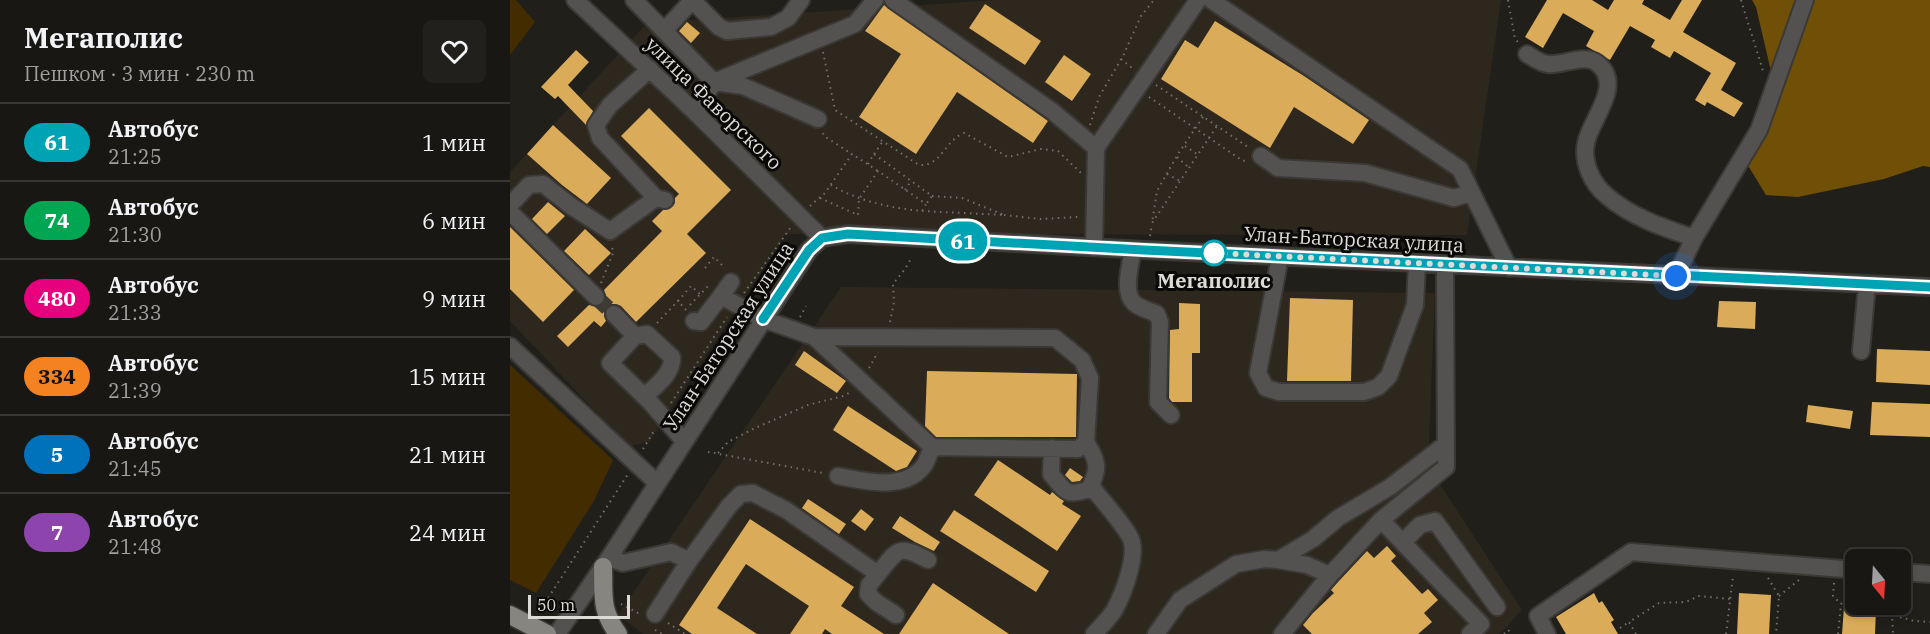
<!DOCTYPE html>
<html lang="ru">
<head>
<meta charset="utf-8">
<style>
  body { margin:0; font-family:"IBM Plex Serif",serif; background:#22201d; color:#f1f3f6; height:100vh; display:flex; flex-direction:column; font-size:22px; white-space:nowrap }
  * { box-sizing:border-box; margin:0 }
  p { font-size:20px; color:#9f9fa0 }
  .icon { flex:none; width:33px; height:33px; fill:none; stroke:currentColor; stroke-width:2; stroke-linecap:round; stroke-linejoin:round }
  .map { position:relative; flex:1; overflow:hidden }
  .details { display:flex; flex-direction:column; background:#191714; width:510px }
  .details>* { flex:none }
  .badge { padding:0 12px; border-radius:20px; font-size:21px; line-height:39px }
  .needle { width:39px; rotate:162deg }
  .buttons { position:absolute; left:1335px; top:549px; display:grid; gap:12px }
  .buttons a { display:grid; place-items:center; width:66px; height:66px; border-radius:9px; background:#191714; box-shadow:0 3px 9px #0003,0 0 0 2px #373634; font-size:30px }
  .scale { position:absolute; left:18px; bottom:15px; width:102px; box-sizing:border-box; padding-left:6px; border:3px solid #dddbd8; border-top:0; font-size:16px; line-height:21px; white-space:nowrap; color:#dddbd8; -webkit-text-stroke:4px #0a0907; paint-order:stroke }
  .you { position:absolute; width:30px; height:30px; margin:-15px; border:4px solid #fff; border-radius:50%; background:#1a73e8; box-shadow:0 0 0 9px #1a73e833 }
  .map>.badge { position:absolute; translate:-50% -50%; box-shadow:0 0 0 3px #fff }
  .round { display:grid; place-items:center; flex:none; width:63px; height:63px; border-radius:9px; background:#22201d }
  .overview { display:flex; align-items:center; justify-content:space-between; height:102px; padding:0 24px }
  h1 { font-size:28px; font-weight:700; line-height:45px }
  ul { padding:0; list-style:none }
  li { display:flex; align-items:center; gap:18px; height:78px; padding:0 24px; border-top:2px solid #373634 }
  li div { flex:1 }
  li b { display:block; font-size:22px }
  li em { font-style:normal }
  li .badge { min-width:66px; font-weight:700; text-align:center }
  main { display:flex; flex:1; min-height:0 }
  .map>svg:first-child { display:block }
</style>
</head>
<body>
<main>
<section class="details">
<div class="overview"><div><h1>Мегаполис</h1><p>Пешком · 3 мин · 230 m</p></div><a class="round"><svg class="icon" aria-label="heart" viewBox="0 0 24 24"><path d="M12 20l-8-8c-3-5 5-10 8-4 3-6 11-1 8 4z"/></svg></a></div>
<ul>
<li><span class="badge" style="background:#00a3b4;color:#fff">61</span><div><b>Автобус</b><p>21:25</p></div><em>1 мин</em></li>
<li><span class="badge" style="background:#00a651;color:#fff">74</span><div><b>Автобус</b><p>21:30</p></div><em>6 мин</em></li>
<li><span class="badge" style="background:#e6007e;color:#fff">480</span><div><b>Автобус</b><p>21:33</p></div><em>9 мин</em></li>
<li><span class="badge" style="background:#f58220;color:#111">334</span><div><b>Автобус</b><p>21:39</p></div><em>15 мин</em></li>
<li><span class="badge" style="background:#0072bc;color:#fff">5</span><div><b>Автобус</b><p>21:45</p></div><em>21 мин</em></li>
<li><span class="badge" style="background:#8e44ad;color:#fff">7</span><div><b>Автобус</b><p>21:48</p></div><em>24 мин</em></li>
</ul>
</section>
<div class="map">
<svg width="1420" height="634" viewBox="0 0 1420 634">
  <rect width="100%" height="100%" fill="#211f1a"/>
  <path fill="#2d271e" d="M486 0H991L957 235 276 234 140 441 119 447 0 321V172L137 23Z
    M331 287 925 293 918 466 1012 610 990 634H133L108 615Z"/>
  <path fill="#422c00" d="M0 0H6L25 22 0 55Z
    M0 365 103 460 84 501 26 593 0 580Z"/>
  <path fill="#704f07" d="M1242 0H1420V167L1413 166 1374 179 1288 197 1256 195 1237 164 1263 80 1246 7Z"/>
  <path fill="#daac5a" d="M1037 0H1082L1098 10 1104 0H1134L1132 4 1160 20 1172 0H1192L1173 32 1226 63 1211 90 1233 103 1224 117 1197 102 1195 106 1185 100 1201 73 1164 51 1160 58 1141 47 1145 40 1120 26 1100 60 1076 46 1084 31 1053 13 1033 48 1015 37Z
    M475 4 531 41 515 65 459 28Z
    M374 5 538 121 523 143 447 92 406 154 349 117 391 54 355 31Z
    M705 21 794 76 859 120 843 144 784 107 760 148 651 79 675 40 688 48Z
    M177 22 190 33 181 43 169 31Z
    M66 50 79 62 58 85 83 111 76 125 48 96 45 99 31 87Z
    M554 55 581 74 562 101 535 82Z
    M139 108 221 190 177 234 196 253 126 322 111 306 106 304H101L94 311V316L96 321 91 327 84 321 58 347 47 336 79 305 88 307 94 304 96 295 94 290 152 231 142 221 153 210 162 207 165 203V198L169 194 111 136Z
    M43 125 101 178 77 204 52 185 17 154Z
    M38 202 55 216 37 234 22 219Z
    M0 227 64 290 33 322 0 289Z
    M75 229 101 253 79 275 54 251Z
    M780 298 843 300 841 381H777Z
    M1209 301 1246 302 1245 329 1207 327Z
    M669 303 690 304V353H682V402H662L659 398 660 330 669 329Z
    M1367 349 1420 351V385L1366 382Z
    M294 351 336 381 327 393 285 365Z
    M417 371 567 374 566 437H426L415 426Z
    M1362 402 1420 404V437L1360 435Z
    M1298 405 1343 411 1340 429 1296 422Z
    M338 406 407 451 397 467 386 471 323 430Z
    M488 460 540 495 542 492 554 501 552 504 571 516 547 551 464 495Z
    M560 468 573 477 570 481 562 482 555 475Z
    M298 499 336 524 329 534 292 508Z
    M351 509 364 519 355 531 341 521Z
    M444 510 539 571 526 592 430 531Z
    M390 516 430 542 424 551 405 542 382 528Z
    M240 519 344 587 331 606 374 634H322L315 629 312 634H280L299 606 236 564 207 608 247 634H182L169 625Z
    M877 546 886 556 881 561 912 594 918 589 928 600 914 613 922 622 908 634H802L793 625 803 613 824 593 821 590 828 582 857 551 864 558Z
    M423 583 499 634H389Z
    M1084 593 1089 603 1092 601 1104 620 1101 622 1108 634H1056L1046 617Z
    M1229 593 1261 595 1259 634H1227Z
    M1334 607 1366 609 1365 634H1332Z"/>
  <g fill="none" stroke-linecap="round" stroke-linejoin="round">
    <path stroke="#3d3b36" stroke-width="16" stroke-dasharray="16 8" stroke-linecap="butt" d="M86 297 104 314"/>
    <defs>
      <path id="minor" d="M65 0 185 112 312 238
        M124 0 204 82 233 86 308 119
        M383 0 542 111 586 148
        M701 0 950 169 999 268
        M154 31 179 4 185 3 209 27 217 31 261 27 278 18 291 0
        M1017 54C1023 58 1030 63 1038 64 1052 66 1074 53 1087 63 1115 85 1080 120 1076 143 1072 162 1082 184 1097 196 1121 217 1154 228 1184 238
        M140 69 100 105 86 125 90 138 146 198 155 200
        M185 112 204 82 345 24 365 0
        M751 156 768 168 855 173 944 198 961 193
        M0 205 19 185 33 184 61 206 100 231 146 198
        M0 212 86 297
        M584 248 586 148 688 0
        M623 250C621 263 612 292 624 303 629 308 641 311 647 314L650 322 648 402 661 415
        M770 257 748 373 756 388 769 392H854L868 387 879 376 905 305 907 263
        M1166 276 1184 238 1249 130 1295 0
        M211 296 221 282
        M104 314 125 336 100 363 140 402 174 441
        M184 321 191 322 211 296 253 319 304 337 545 338 572 360 580 378 576 442 568 449 422 447 304 337
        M125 336 137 334 162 357C163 374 146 385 135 396
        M0 346 147 483
        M1351 351 1357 284
        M542 448 541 474C556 492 556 497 579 489 590 469 588 461 576 442
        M328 476C354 481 392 491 412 468 417 463 419 454 422 447
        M581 486C590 498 619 530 622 542 626 560 613 594 605 609 600 618 591 626 584 634
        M871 520 936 467 935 265
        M893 542 910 525 925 521 987 607
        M99 558 113 563 161 552 179 561 219 506 231 494 243 493 276 510 368 574 359 585 358 594 366 602 386 615
        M768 560 803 539 828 518 880 487 936 444
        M1390 572 1420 574
        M368 574C388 549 388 544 418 560
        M145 614 179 561
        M47 634 99 558 299 250 312 238 338 234 634 250 1420 287
        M646 634 670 600 726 564 755 559 768 560 797 565 820 575 871 520 971 624 960 634
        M772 634 820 575
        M1037 634 1028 616 1121 552 1346 570"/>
      <path id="major" d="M93 567C94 596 90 609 108 634
        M0 615 37 634"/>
    </defs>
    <use href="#minor" stroke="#3b3935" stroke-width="20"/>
    <use href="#major" stroke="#3b3935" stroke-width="21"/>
    <path stroke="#73716d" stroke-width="2" stroke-dasharray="1.5 4.5" stroke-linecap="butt" d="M998 0 1005 39 1008 42
      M1231 0 1253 71
      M313 52 325 110 409 165C431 167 436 139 454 133L498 157 531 149 548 151 571 173
      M611 59 622 68
      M646 85 738 147
      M639 97 733 161 737 160
      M693 117 668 154 647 191 642 223 707 126
      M580 125 589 97 613 56 631 16 644 0
      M313 133 314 136 342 154
      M675 146 687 154
      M364 154 373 141
      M667 157 678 167
      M358 164 364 154 422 196 416 204
      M657 174 670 181
      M395 190 401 181
      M310 198 348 215 349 199 368 171 416 204 412 211C381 208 348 201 321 185
      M300 206 315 193 342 154 368 171
      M412 211 494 215 452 198 422 196
      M494 215 530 219 568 217
      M640 236 642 224
      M195 268 204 257 215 268
      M91 283 103 253 102 246
      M234 293 281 227
      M180 305 199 285
      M176 310 168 301 181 286 190 294
      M290 317 296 306
      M380 322 384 302 383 284 395 269 402 257
      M147 323 168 301
      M359 368 368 352
      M161 403 217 317
      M133 449 144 431
      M198 452 313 473
      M208 453 218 442 243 429 298 405 333 396 341 392
      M1258 578 1269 596 1266 634
      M1324 583 1323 596 1331 604
      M1390 595 1404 588
      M1269 596 1289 580
      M35 603 118 474
      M111 604 130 614
      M1382 604V613L1390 617 1404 621 1420 622
      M1382 613 1383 634
      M158 623 175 634
      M1110 628 1119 622
      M145 630 152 634
      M994 634 998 630 1003 634
      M1126 634 1119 622 1149 603 1176 602 1189 596 1220 599
      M1216 634 1223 576
      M1328 634 1331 604 1346 593"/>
    <use href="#minor" stroke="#535250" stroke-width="16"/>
    <use href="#major" stroke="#878580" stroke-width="18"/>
  </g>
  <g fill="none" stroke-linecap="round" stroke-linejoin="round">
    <defs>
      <path id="line" d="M253 319 299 250 312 238 338 234 634 250 1420 287"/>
    </defs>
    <use href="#line" stroke="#fff" stroke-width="14"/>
    <use href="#line" stroke="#00a3b4" stroke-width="9"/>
    <path stroke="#dddbd8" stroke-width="6" stroke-dasharray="0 10.8" d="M704 253 1166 276"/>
  </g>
  <circle fill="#fff" stroke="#00a3b4" stroke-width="3" cx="704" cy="253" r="12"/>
  <g text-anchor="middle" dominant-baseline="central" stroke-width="6" stroke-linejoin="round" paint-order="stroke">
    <g font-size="20" fill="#dddbd8" stroke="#0a0907">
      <text transform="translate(204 103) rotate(44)">улица Фаворского</text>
      <text transform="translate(844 239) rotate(3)">Улан-Баторская улица</text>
      <text transform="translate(218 336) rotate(-57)">Улан-Баторская улица</text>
    </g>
    <g font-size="20" font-weight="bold" fill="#dddbd8" stroke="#0a0907">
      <text x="704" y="280">Мегаполис</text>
    </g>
  </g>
</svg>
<div class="buttons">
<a><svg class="needle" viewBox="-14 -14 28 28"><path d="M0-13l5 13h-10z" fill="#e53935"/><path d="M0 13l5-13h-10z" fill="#9f9fa0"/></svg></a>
</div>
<div class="scale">50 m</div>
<div class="you" style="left:1166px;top:276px"></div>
<b class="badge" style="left:453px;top:241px;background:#00a3b4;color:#fff">61</b>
</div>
</main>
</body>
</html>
